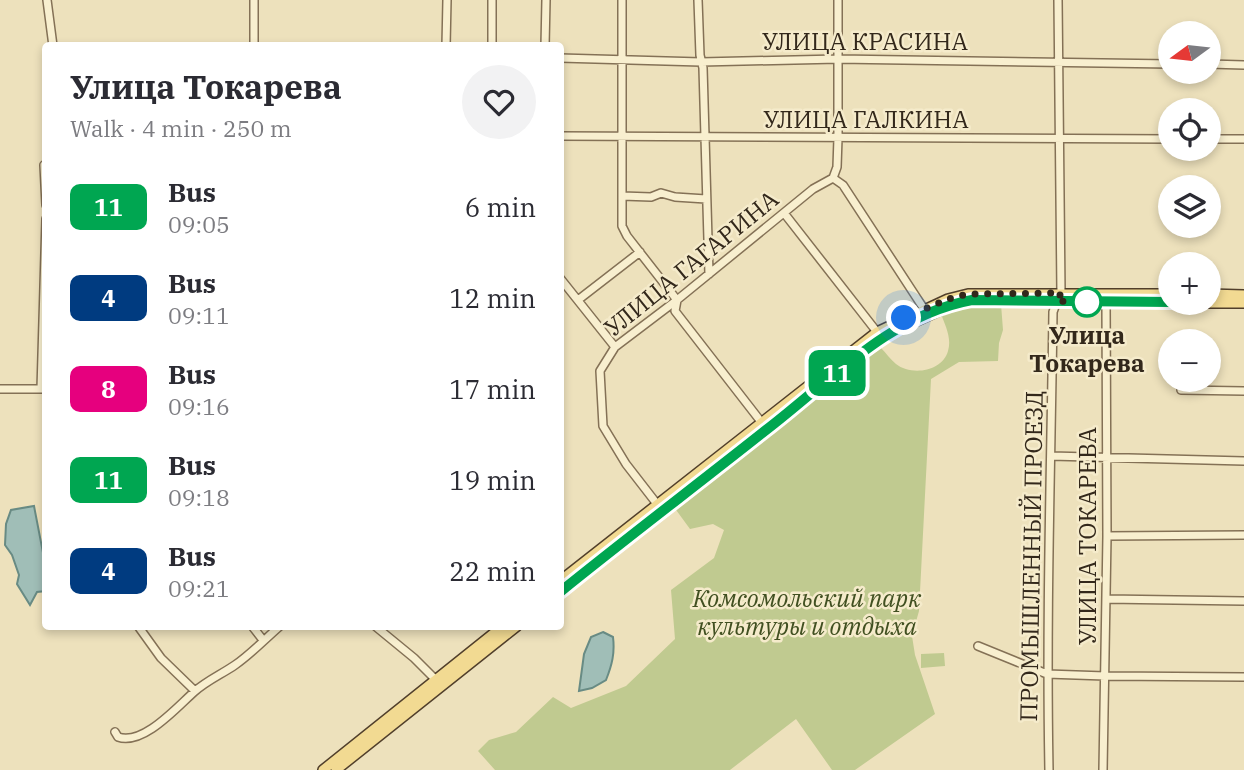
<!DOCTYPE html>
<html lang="en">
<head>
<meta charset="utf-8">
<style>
  body { margin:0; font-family:"IBM Plex Serif",serif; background:#f2f2f3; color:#2b2b33; height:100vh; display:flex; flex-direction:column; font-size:26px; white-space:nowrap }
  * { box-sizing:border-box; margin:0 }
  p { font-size:23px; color:#7c7c81 }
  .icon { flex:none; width:38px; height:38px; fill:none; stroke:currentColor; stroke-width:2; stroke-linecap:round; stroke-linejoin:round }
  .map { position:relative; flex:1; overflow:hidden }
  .drawer { position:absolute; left:42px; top:42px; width:522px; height:588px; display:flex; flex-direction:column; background:#fff; border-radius:7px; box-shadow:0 4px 10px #0003 }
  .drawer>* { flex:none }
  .badge { padding:0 14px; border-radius:10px; font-size:24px; line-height:46px }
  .needle { width:46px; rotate:255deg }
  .buttons { position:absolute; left:1158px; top:21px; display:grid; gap:14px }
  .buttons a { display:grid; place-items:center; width:63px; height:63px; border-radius:50%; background:#fff; box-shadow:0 4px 10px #0003; font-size:35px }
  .you { position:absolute; width:35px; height:35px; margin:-18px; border:5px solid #fff; border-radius:50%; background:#1a73e8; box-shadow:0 0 0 10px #1a73e833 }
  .map>.badge { position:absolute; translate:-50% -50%; box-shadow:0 0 0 4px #fff }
  .round { display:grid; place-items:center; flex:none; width:74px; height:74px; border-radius:37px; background:#f2f2f3 }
  .overview { display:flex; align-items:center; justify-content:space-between; height:119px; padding:0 28px }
  h1 { font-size:33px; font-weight:700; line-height:52px }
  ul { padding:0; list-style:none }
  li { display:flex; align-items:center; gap:21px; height:91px; padding:0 28px }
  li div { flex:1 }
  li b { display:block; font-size:26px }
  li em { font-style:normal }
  li .badge { min-width:77px; font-weight:700; text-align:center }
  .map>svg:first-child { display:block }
</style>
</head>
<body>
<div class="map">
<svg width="1244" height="770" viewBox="0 0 1244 770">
  <rect width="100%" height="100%" fill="#ede1bc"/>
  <path fill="#c0ca90" d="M965 304H1001L1003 330 999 343 998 361 959 362 931 379 919 611 912 636 915 655 935 714 855 770H832L796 719 730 770H495L478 751 489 740 516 732 553 697 571 708 626 686 675 639 671 590 714 558 724 530 713 524 690 529 671 503 793 415 863 358 873 354 881 348C886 353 891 360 896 364 911 376 942 372 948 351 952 338 945 325 941 314Z
    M944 653 945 666 921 668V654Z"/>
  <path fill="#a0beb7" stroke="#688b84" stroke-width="2" d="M34 506 45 563 46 591 37 592 30 605 17 584 19 575 12 555 5 545 6 524 11 510Z
    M603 632 613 637C615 653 612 665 606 680L592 688 579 691 584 654 591 637Z"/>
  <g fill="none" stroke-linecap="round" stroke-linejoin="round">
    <defs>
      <path id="minor" d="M47 0 53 46
        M622 0V226L627 236 677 300 675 311 762 423
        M698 0 700 55 703 68 709 274
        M838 0V138L837 167 833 178 843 185 924 309
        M1058 0 1061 293
        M254 46V0
        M446 46 447 0
        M492 46V0
        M545 46 546 0
        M560 58 701 62 838 59 1171 64
        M1209 64 1244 65
        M560 136 1171 139
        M1209 139H1244
        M44 165 46 205
        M622 196 651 197 661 193 675 197 706 199
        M784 213 877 332
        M560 278 615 347
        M578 300 640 252
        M0 389H45
        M41 389 46 219
        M1181 390 1244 391
        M1051 456 1244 461
        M657 504 626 464 603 426 600 371 615 347 677 300 813 189 833 178
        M1107 536 1244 535
        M1106 599 1244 601
        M138 626 161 658 195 691
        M252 626 263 640
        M375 626 414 658 436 680
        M978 646 1047 674 1105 676 1244 677
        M115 732 118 737C143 746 177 707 194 692 206 681 222 674 235 665 251 654 265 639 280 626
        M1049 770C1046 617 1051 465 1053 312L1057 301
        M1103 770 1107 536 1106 302"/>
      <path id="major" d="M1209 294 1244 295
        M1206 303H1244
        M560 581 877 332 948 299 968 294H1171
        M560 592 881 337 952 305 973 300 1171 302
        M323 770 503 626
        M336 770 517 626"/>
    </defs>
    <use href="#minor" stroke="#847156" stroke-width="10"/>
    <use href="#major" stroke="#513f2b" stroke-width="12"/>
    <use href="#minor" stroke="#f8efcf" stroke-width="7"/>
    <use href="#major" stroke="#f2da92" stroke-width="9"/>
  </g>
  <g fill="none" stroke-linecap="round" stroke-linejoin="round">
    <defs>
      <path id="line" d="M560 592C628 537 698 484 766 430 830 381 890 315 972 300L1171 302"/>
    </defs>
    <use href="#line" stroke="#fff" stroke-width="16"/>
    <use href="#line" stroke="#00a651" stroke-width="10"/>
    <path stroke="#33281b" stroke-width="7" stroke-dasharray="0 12.6" d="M904 318 948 299 968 294 1061 293 1057 301 1087 302"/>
  </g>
  <circle fill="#fff" stroke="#00a651" stroke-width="3.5" cx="1087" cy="302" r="14"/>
  <g text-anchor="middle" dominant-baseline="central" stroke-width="5" stroke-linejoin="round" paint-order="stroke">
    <g font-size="24" fill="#33281b" stroke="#f5ebcb">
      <text x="865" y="41">УЛИЦА КРАСИНА</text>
      <text x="866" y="119">УЛИЦА ГАЛКИНА</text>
      <text transform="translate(691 263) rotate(-39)">УЛИЦА ГАГАРИНА</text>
      <text transform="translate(1087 536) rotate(-90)">УЛИЦА ТОКАРЕВА</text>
      <text transform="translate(1031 556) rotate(-89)">ПРОМЫШЛЕННЫЙ ПРОЕЗД</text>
    </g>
    <g font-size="24" font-weight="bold" fill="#33281b" stroke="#f5ebcb">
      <text x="1087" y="335">Улица<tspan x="1087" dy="28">Токарева</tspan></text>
    </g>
    <g font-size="24" font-style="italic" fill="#415021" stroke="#f5ebcb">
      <text x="807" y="598">Комсомольский парк<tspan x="807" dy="28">культуры и отдыха</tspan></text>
    </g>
  </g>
</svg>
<div class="buttons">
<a><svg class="needle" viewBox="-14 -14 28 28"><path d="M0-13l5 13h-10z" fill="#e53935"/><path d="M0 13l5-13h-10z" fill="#7c7c81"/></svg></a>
<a><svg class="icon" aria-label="locate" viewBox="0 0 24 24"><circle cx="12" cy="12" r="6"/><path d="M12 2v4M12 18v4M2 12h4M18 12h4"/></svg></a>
<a><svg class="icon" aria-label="layers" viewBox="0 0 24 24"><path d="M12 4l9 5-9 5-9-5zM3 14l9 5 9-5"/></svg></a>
<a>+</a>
<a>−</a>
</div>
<div class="you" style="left:904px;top:318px"></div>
<b class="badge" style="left:837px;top:373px;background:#00a651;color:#fff">11</b>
<section class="drawer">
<div class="overview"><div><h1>Улица Токарева</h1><p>Walk · 4 min · 250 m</p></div><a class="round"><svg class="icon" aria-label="heart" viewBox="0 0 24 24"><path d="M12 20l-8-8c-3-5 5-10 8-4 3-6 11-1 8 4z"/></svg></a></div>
<ul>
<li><span class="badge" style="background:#00a651;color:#fff">11</span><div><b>Bus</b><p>09:05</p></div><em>6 min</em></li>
<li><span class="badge" style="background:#003b80;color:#fff">4</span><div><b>Bus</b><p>09:11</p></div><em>12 min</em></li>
<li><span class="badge" style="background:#e6007e;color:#fff">8</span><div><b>Bus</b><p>09:16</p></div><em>17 min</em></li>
<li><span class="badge" style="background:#00a651;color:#fff">11</span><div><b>Bus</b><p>09:18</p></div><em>19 min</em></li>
<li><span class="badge" style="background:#003b80;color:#fff">4</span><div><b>Bus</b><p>09:21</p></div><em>22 min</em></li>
</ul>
</section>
</div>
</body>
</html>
